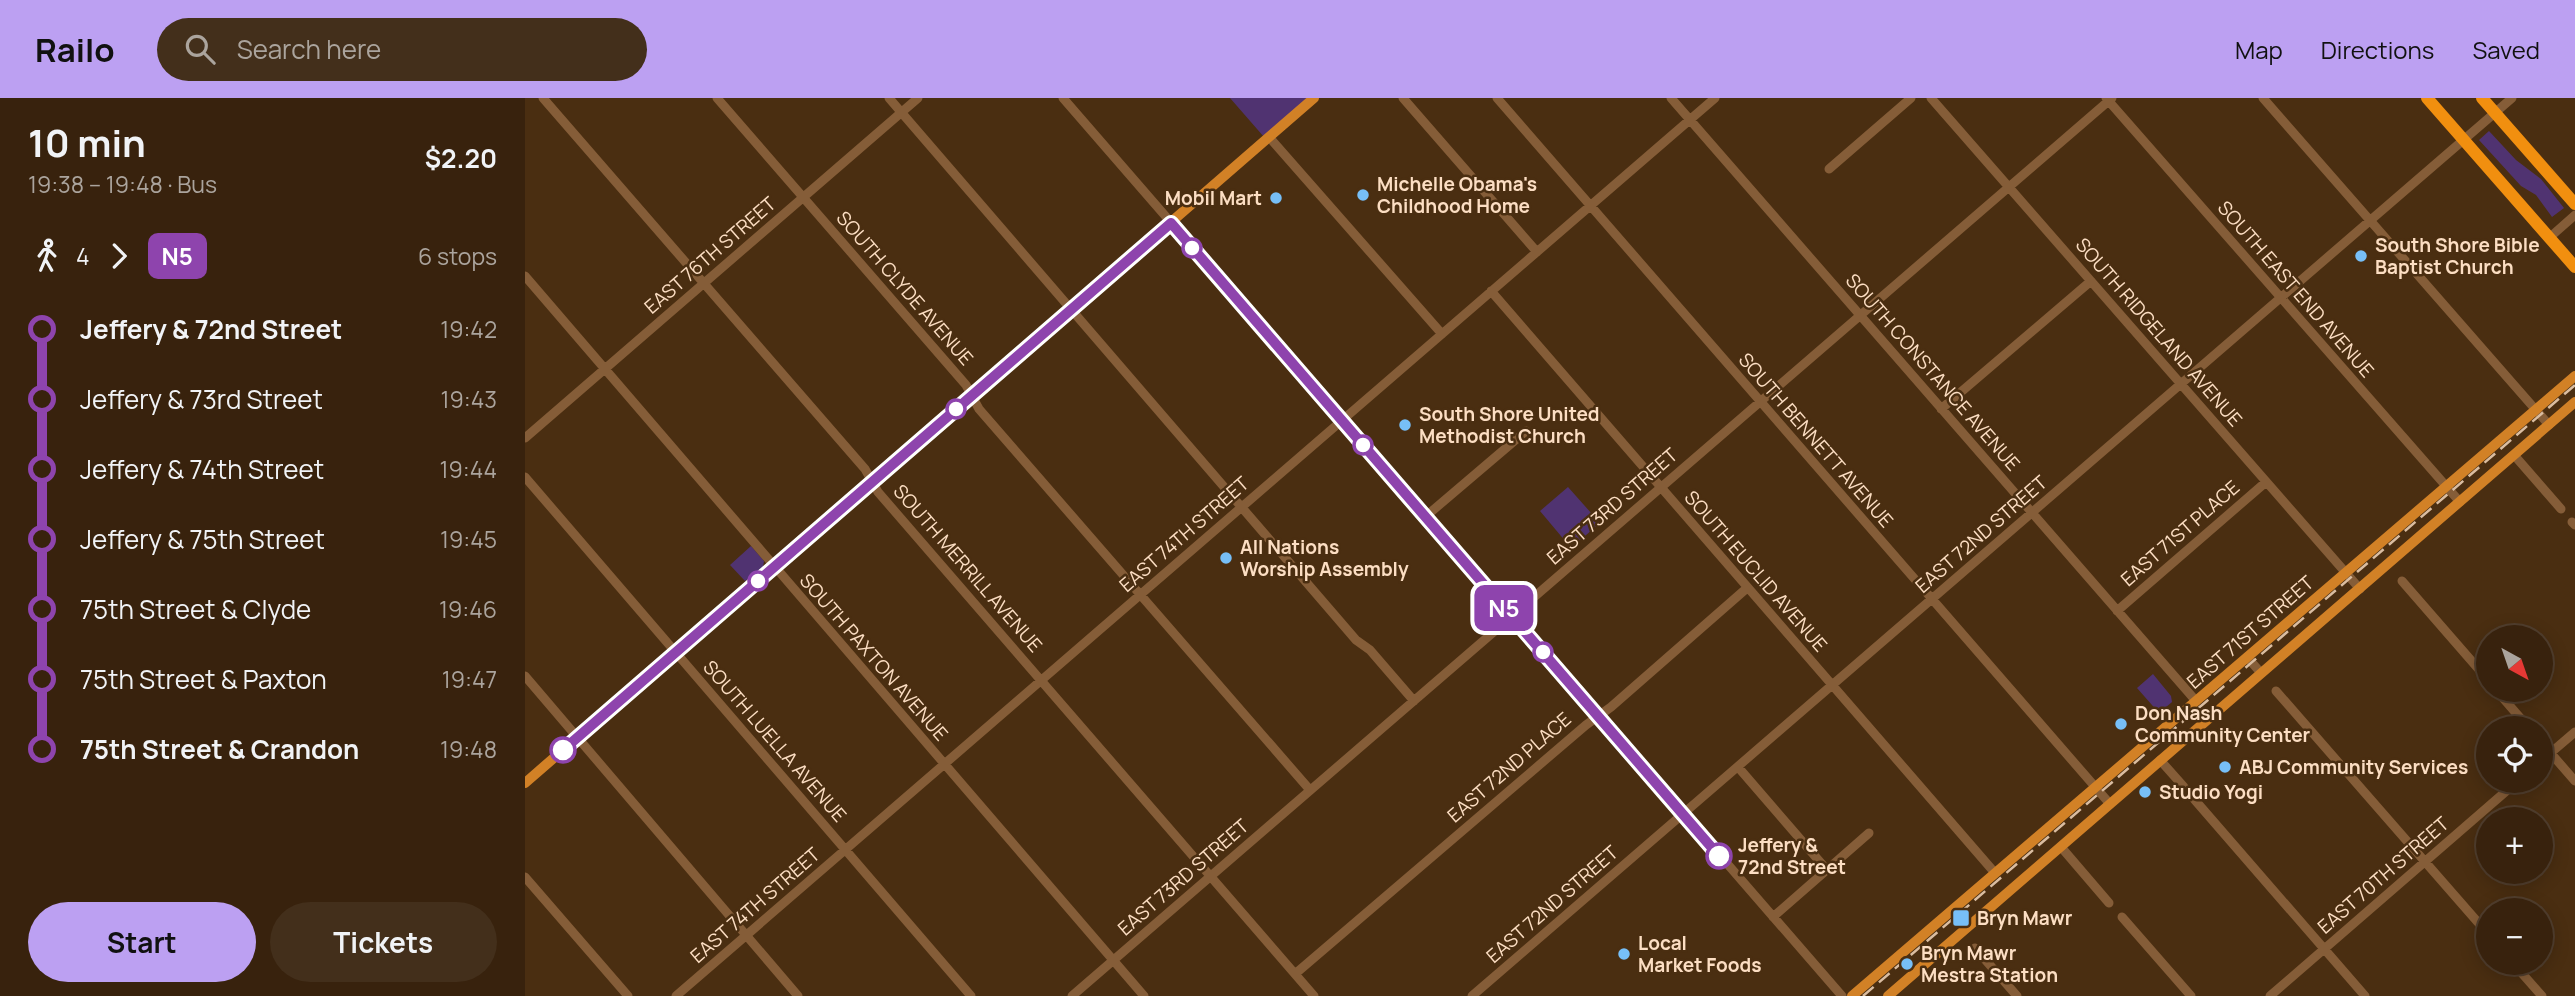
<!DOCTYPE html>
<html lang="en">
<head>
<meta charset="utf-8">
<style>
  body { margin:0; font-family:Manrope,sans-serif; background:#432f1b; color:#f1f3f6; height:100vh; display:flex; flex-direction:column; font-size:26px; white-space:nowrap }
  * { box-sizing:border-box; margin:0 }
  p { font-size:23px; color:#aba49d }
  .icon { flex:none; width:38px; height:38px; fill:none; stroke:currentColor; stroke-width:2; stroke-linecap:round; stroke-linejoin:round }
  .map { position:relative; flex:1; overflow:hidden }
  .sheet { display:flex; flex-direction:column; background:#38220d; width:525px }
  .sheet>* { flex:none }
  .badge { padding:0 14px; border-radius:10px; font-size:24px; line-height:46px }
  .needle { width:46px; rotate:140deg }
  .tools { position:absolute; left:1951px; top:527px; display:grid; gap:14px }
  .tools a { display:grid; place-items:center; width:77px; height:77px; border-radius:50%; background:#38220d; box-shadow:0 4px 18px #0003,0 0 0 2px #523f2e; font-size:35px }
  .map>.badge { position:absolute; translate:-50% -50%; box-shadow:0 0 0 4px #fff }
  .legs { display:flex; align-items:center; gap:10px; height:77px; padding:0 28px; font-size:23px }
  .legs p { margin-inline-start:auto }
  .summary { display:flex; align-items:center; justify-content:space-between; height:119px; padding:0 28px }
  h1 { font-size:38px; font-weight:700; line-height:52px }
  .primary-button { display:flex; gap:14px; margin-top:auto; padding:14px 28px }
  .primary-button a { flex:1; height:80px; border-radius:42px; background:#bca0f2; color:#111; font-size:28px; font-weight:700; line-height:80px; text-align:center }
  .primary-button a+a { background:#432f1b; color:#f1f3f6 }
  ul { padding:0 28px; list-style:none }
  li { display:flex; align-items:center; gap:24px; height:70px; font-size:26px }
  li i { display:grid; place-items:center; width:10px; height:100%; margin:0 9px; background:currentColor }
  li i::after { content:''; width:18px; height:18px; margin:-9px; border:5px solid; border-radius:50%; background:#38220d }
  li p { margin-inline-start:auto }
  li:first-child i { background:linear-gradient(#0000 50%,currentColor 0) }
  li:last-child i { background:linear-gradient(currentColor 50%,#0000 0) }
  header { display:flex; align-items:center; gap:42px; box-sizing:border-box; height:98px; padding:0 35px; background:#bca0f2; color:#111 }
  header strong { font-size:33px }
  nav { display:flex; gap:38px; margin-inline-start:auto; font-size:24px }
  .search { width:490px; height:63px; background:#432f1b; display:flex; align-items:center; gap:18px; box-sizing:border-box; padding:0 24px; border-radius:38px; color:#aba49d; font-size:26px }
  main { display:flex; flex:1; min-height:0 }
  .map>svg:first-child { display:block }
</style>
</head>
<body>
<header>
<strong>Railo</strong>
<div class="search"><svg class="icon" aria-label="search" viewBox="0 0 24 24"><circle cx="10" cy="10" r="6"/><path d="M15 15l6 6"/></svg>Search here</div>
<nav><a>Map</a><a>Directions</a><a>Saved</a></nav>
</header>
<main>
<section class="sheet">
<div class="summary"><div><h1>10 min</h1><p>19:38 – 19:48 · Bus</p></div><b>$2.20</b></div>
<div class="legs"><svg class="icon" aria-label="walk" viewBox="0 0 24 24"><circle cx="13" cy="4" r="2"/><path d="M13 8l-2 6 4 7M11 14l-3 7M7 12l3-4h3l4 4"/></svg>4<svg class="icon" aria-label="forward" viewBox="0 0 24 24"><path d="M9 5l7 7-7 7"/></svg><b class="badge" style="background:#8e44ad;color:#fff">N5</b><p>6 stops</p></div>
<ul>
<li><i style="color:#8e44ad"></i><b>Jeffery &amp; 72nd Street</b><p>19:42</p></li>
<li><i style="color:#8e44ad"></i><span>Jeffery &amp; 73rd Street</span><p>19:43</p></li>
<li><i style="color:#8e44ad"></i><span>Jeffery &amp; 74th Street</span><p>19:44</p></li>
<li><i style="color:#8e44ad"></i><span>Jeffery &amp; 75th Street</span><p>19:45</p></li>
<li><i style="color:#8e44ad"></i><span>75th Street &amp; Clyde</span><p>19:46</p></li>
<li><i style="color:#8e44ad"></i><span>75th Street &amp; Paxton</span><p>19:47</p></li>
<li><i style="color:#8e44ad"></i><b>75th Street &amp; Crandon</b><p>19:48</p></li>
</ul>
<div class="primary-button"><a>Start</a><a>Tickets</a></div>
</section>
<div class="map">
<svg width="2050" height="898" viewBox="0 0 2050 898">
  <rect width="100%" height="100%" fill="#4a2e11"/>
  <path fill="#503371" d="M705 0H784L739 39Z
    M1964 33 1991 62 2016 81 2039 110 2027 119 2011 97 1996 88 1954 42Z
    M1043 389 1075 425 1046 450 1015 413Z
    M226 448 239 463 238 469 220 483 205 467Z
    M1628 576 1646 598 1647 604 1634 615 1612 590Z"/>
  <g fill="none" stroke-linecap="round" stroke-linejoin="round">
    <path stroke="#855d38" stroke-width="9" d="M18 0 340 371 353 394 789 898
      M192 0 441 287 454 311 785 692
      M364 0 831 542 845 552 889 603
      M538 0 1317 898
      M878 0 1012 154
      M972 0 1585 706
      M1146 0 1671 603
      M1406 0 1835 491
      M1581 0 1935 404
      M1738 0 2024 327
      M744 39 917 236
      M1304 71 1386 0
      M2024 140 2050 117
      M0 178 619 898
      M966 193 1470 775
      M1416 311 1566 183
      M0 340 393 0
      M1989 357 2036 411
      M0 379 446 898
      M900 419 1001 333
      M2047 424 2050 427
      M1877 483 1964 583
      M1592 513 1741 384
      M1722 559 1736 575
      M0 578 273 898
      M1971 592 2004 630
      M1751 593 1964 837
      M2016 644 2050 683
      M1635 662 1659 689
      M2016 663 2050 634
      M1213 669 1302 772
      M1669 701 1840 898
      M1536 749 1584 805
      M0 779 103 898
      M1248 819 1344 735
      M1597 819 1666 898
      M1450 850 1492 898
      M1987 864 2017 898
      M770 876 1061 627 1086 609 1222 490
      M151 898 1190 0
      M547 898 1587 0
      M947 898 1987 0
      M1745 898 1994 682"/>
    <path stroke="#d28126" stroke-width="10" d="M0 685 789 0
      M1327 898 2050 278
      M1363 898 2050 304"/>
    <path stroke="#f18f0f" stroke-width="12" d="M1902 0 2050 169
      M1957 0 2050 106"/>
    <path stroke="#dabda1" stroke-width="2.5" stroke-dasharray="14 7" stroke-linecap="butt" d="M1338 898 2050 287"/>
  </g>
  <g fill="none" stroke-linecap="round" stroke-linejoin="round">
    <defs>
      <path id="line-1" d="M38 652 646 125 1194 758"/>
    </defs>
    <use href="#line-1" stroke="#fff" stroke-width="16"/>
    <use href="#line-1" stroke="#8e44ad" stroke-width="10"/>
  </g>
  <g fill="#77bff7" stroke="#4a2e11" stroke-width="2.5">
    <circle cx="838" cy="97" r="7"/>
    <circle cx="751" cy="100" r="7"/>
    <circle cx="1836" cy="158" r="7"/>
    <circle cx="880" cy="327" r="7"/>
    <circle cx="701" cy="460" r="7"/>
    <circle cx="1596" cy="626" r="7"/>
    <circle cx="1700" cy="669" r="7"/>
    <circle cx="1620" cy="694" r="7"/>
    <rect x="1427" y="811" width="18" height="18" rx="3.5"/>
    <circle cx="1099" cy="856" r="7"/>
    <circle cx="1382" cy="866" r="7"/>
  </g>
  <g fill="#fff" stroke="#8e44ad" stroke-width="3.5">
    <circle cx="667" cy="150" r="9"/>
    <circle cx="431" cy="311" r="9"/>
    <circle cx="838" cy="347" r="9"/>
    <circle cx="233" cy="483" r="9"/>
    <circle cx="1018" cy="554" r="9"/>
    <circle cx="38" cy="652" r="12"/>
    <circle cx="1194" cy="758" r="12"/>
  </g>
  <g text-anchor="middle" dominant-baseline="central" stroke-width="5" stroke-linejoin="round" paint-order="stroke">
    <g font-size="19" font-weight="bold" fill="#fcdec3" stroke="#4a2e11" text-anchor="start">
      <text x="852" y="86">Michelle Obama's<tspan x="852" dy="22">Childhood Home</tspan></text>
      <text x="737" y="100" text-anchor="end">Mobil Mart</text>
      <text x="1850" y="147">South Shore Bible<tspan x="1850" dy="22">Baptist Church</tspan></text>
      <text x="894" y="316">South Shore United<tspan x="894" dy="22">Methodist Church</tspan></text>
      <text x="715" y="449">All Nations<tspan x="715" dy="22">Worship Assembly</tspan></text>
      <text x="1610" y="615">Don Nash<tspan x="1610" dy="22">Community Center</tspan></text>
      <text x="1714" y="669">ABJ Community Services</text>
      <text x="1634" y="694">Studio Yogi</text>
      <text x="1452" y="820">Bryn Mawr</text>
      <text x="1113" y="845">Local<tspan x="1113" dy="22">Market Foods</tspan></text>
      <text x="1396" y="855">Bryn Mawr<tspan x="1396" dy="22">Mestra Station</tspan></text>
    </g>
    <g font-size="19" fill="#fcdec3" stroke="#4a2e11">
      <text transform="translate(185 157) rotate(-41)">EAST 76TH STREET</text>
      <text transform="translate(380 190) rotate(49)">SOUTH CLYDE AVENUE</text>
      <text transform="translate(1771 191) rotate(49)">SOUTH EAST END AVENUE</text>
      <text transform="translate(1634 234) rotate(49)">SOUTH RIDGELAND AVENUE</text>
      <text transform="translate(1408 274) rotate(49)">SOUTH CONSTANCE AVENUE</text>
      <text transform="translate(1291 342) rotate(49)">SOUTH BENNETT AVENUE</text>
      <text transform="translate(1087 408) rotate(-41)">EAST 73RD STREET</text>
      <text transform="translate(1655 435) rotate(-41)">EAST 71ST PLACE</text>
      <text transform="translate(659 436) rotate(-41)">EAST 74TH STREET</text>
      <text transform="translate(1456 436) rotate(-41)">EAST 72ND STREET</text>
      <text transform="translate(443 470) rotate(49)">SOUTH MERRILL AVENUE</text>
      <text transform="translate(1231 473) rotate(49)">SOUTH EUCLID AVENUE</text>
      <text transform="translate(1725 534) rotate(-41)">EAST 71ST STREET</text>
      <text transform="translate(349 559) rotate(49)">SOUTH PAXTON AVENUE</text>
      <text transform="translate(250 643) rotate(49)">SOUTH LUELLA AVENUE</text>
      <text transform="translate(984 669) rotate(-41)">EAST 72ND PLACE</text>
      <text transform="translate(1858 777) rotate(-41)">EAST 70TH STREET</text>
      <text transform="translate(658 779) rotate(-41)">EAST 73RD STREET</text>
      <text transform="translate(1027 806) rotate(-41)">EAST 72ND STREET</text>
      <text transform="translate(230 807) rotate(-41)">EAST 74TH STREET</text>
    </g>
    <g font-size="19" font-weight="bold" fill="#fcdec3" stroke="#4a2e11" text-anchor="start">
      <text x="1213" y="747">Jeffery &amp;<tspan x="1213" dy="22">72nd Street</tspan></text>
    </g>
  </g>
</svg>
<div class="tools">
<a><svg class="needle" viewBox="-14 -14 28 28"><path d="M0-13l5 13h-10z" fill="#e53935"/><path d="M0 13l5-13h-10z" fill="#aba49d"/></svg></a>
<a><svg class="icon" aria-label="locate" viewBox="0 0 24 24"><circle cx="12" cy="12" r="6"/><path d="M12 2v4M12 18v4M2 12h4M18 12h4"/></svg></a>
<a>+</a>
<a>−</a>
</div>
<b class="badge" style="left:979px;top:510px;background:#8e44ad;color:#fff">N5</b>
</div>
</main>
</body>
</html>
